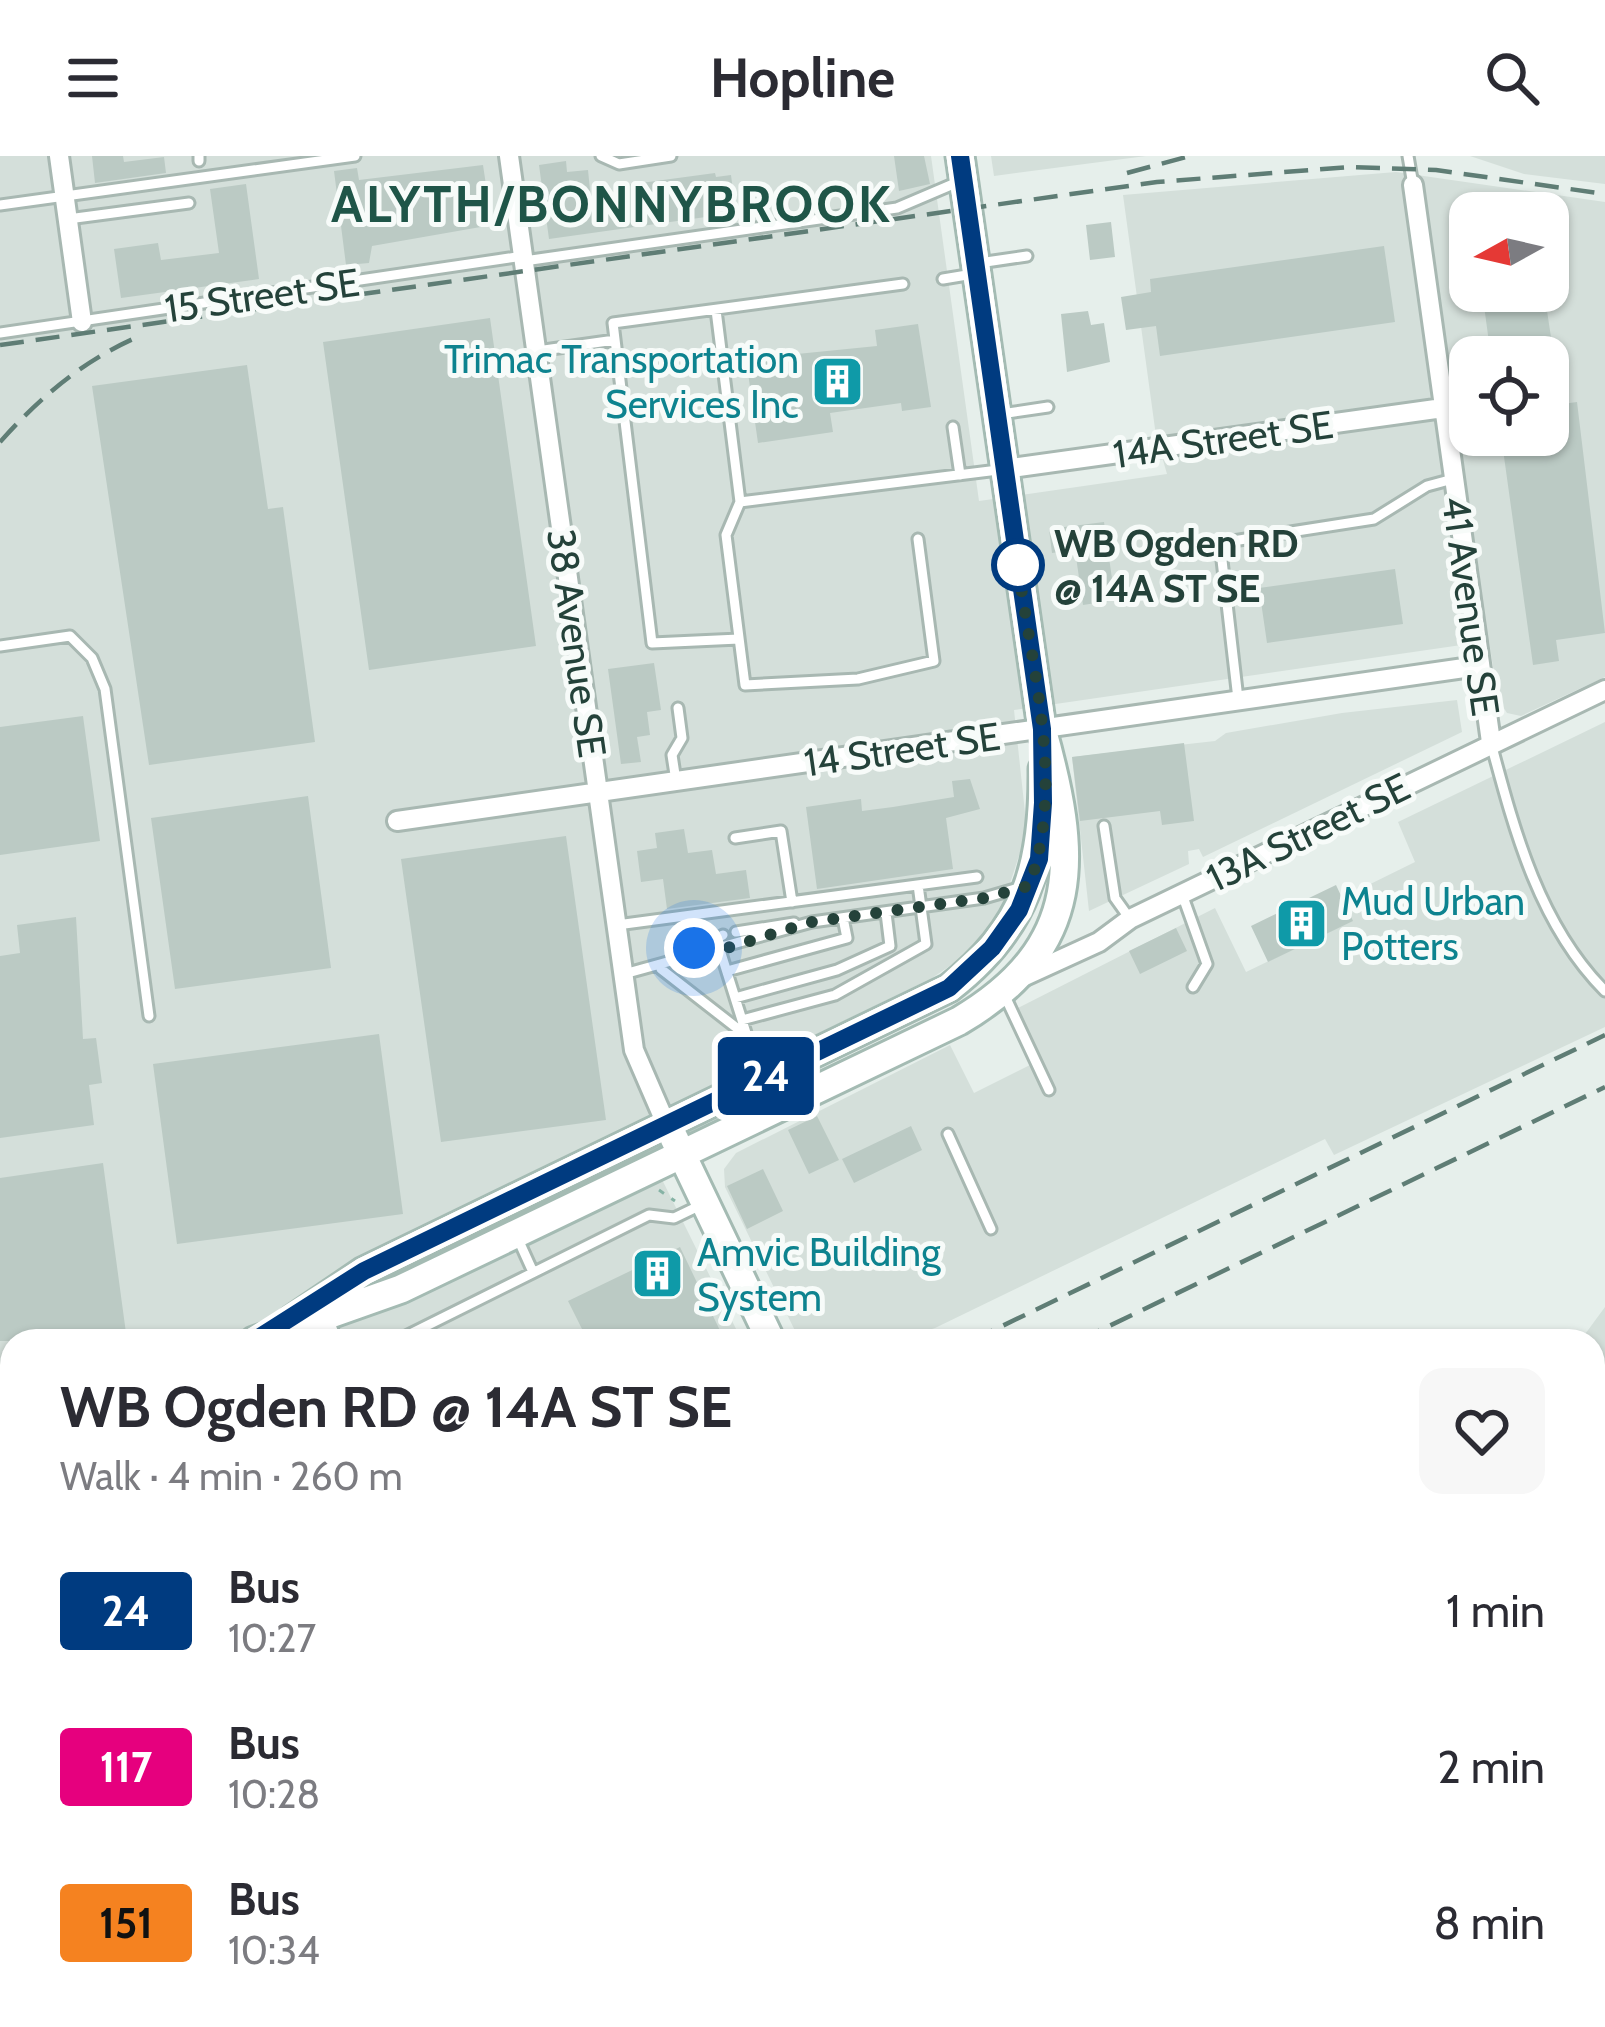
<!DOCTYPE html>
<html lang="en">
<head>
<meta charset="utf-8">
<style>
  body { margin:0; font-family:Cabin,sans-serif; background:#f7f7f7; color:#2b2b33; height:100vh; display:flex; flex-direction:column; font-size:45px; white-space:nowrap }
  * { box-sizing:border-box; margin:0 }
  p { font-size:39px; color:#7c7c81 }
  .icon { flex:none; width:66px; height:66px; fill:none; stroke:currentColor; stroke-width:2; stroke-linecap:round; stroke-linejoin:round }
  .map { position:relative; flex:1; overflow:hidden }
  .sheet { position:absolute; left:0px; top:1173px; width:1605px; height:699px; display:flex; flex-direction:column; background:#fff; border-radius:36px 36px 0 0; box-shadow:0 3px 9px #0004 }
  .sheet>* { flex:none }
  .badge { padding:0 24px; border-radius:9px; font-size:42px; line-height:78px }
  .needle { width:78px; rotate:262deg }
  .buttons { position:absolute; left:1449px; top:36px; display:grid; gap:24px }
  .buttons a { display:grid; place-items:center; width:120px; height:120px; border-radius:24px; background:#fff; box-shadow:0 3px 9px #0004; font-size:60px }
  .you { position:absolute; width:60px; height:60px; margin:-30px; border:9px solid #fff; border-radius:50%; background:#1a73e8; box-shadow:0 0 0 18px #1a73e833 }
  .map>.badge { position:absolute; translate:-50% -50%; box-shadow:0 0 0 6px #fff }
  .round { display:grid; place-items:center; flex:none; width:126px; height:126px; border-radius:24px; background:#f7f7f7 }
  .head { display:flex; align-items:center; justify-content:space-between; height:204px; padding:0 60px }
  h1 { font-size:57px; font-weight:700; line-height:90px }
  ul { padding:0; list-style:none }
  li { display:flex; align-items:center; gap:36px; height:156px; padding:0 60px }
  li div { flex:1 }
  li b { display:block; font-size:45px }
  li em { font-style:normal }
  li .badge { min-width:132px; font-weight:700; text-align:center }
  header { display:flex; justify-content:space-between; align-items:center; height:156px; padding:0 60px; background:#fff; font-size:54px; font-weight:700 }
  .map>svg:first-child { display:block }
</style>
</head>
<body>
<header><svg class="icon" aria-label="menu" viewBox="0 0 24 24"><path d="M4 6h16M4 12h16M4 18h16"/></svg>Hopline<svg class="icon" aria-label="search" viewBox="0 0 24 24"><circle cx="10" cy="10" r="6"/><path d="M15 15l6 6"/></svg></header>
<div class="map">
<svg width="1605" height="1871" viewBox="0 0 1605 1871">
  <rect width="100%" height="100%" fill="#e6efeb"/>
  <path fill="#d4dfda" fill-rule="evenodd" d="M0 0H931L979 345 1167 318 1156 280 1123 39 1396 16 1605 46V521L1521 560 1507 557 1498 543 1489 485 1014 554 1027 675 1001 755 963 801 932 822 634 967 742 1185H12V1619L0 1624ZM1470 57H1548V135H1470ZM1470 201H1548V279H1470Z
    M991 0H1146L994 20Z
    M1470 0H1605V28L1524 18Z
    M1457 544 1462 576 1203 701 1199 693 1188 695 1189 708 1089 755 1072 601 1215 585 1226 577 1342 557Z
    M1605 566V871L1334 999 1325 983 935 1172 896 1185H800L725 1031 724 1013 736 997 950 889 974 937 1030 909 1006 858 1215 752 1246 816 1352 765 1342 742 1415 706 1398 666Z
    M1605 1151V1603L1593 1600V1185H1580Z
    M12 1852V1860H343L426 1871H0V1854Z
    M969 1860H1560L1575 1871H913Z"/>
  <path fill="#bbcac4" d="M92 0H123L124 6 164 1 166 17 95 27Z
    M894 0H924L930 28 899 35Z
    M566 5 567 16 588 14 591 44 627 39 626 29 715 17 716 21 731 19 734 42 718 44 720 59 549 83 539 9Z
    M483 9 492 69 372 90 369 107 346 109 334 15 357 12 359 24Z
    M246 28 259 123 121 142 114 93 158 87 161 104 219 97 210 33Z
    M1111 66 1115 101 1090 104 1086 69Z
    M1384 90 1395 166 1160 200 1156 170 1126 174 1121 141 1151 136 1150 123Z
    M1482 135H1544L1554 201H1491Z
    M1088 155 1091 169 1104 167 1110 206 1067 216 1061 158Z
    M490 162 536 490 369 514 323 186Z
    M918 168 931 251 902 255 901 247 830 257 833 276 758 287 746 203 877 190 875 174Z
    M247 209 268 353 283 351 315 586 149 609 92 230Z
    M1577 246 1605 477 1556 484 1559 505 1533 509 1501 279H1548V250Z
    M1104 366 1115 444 1083 449 1075 394 1052 397 1049 373Z
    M1395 413 1403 468 1267 487 1259 432Z
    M654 507 661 554 647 556 650 579 637 581 641 606 621 608 608 513Z
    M83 560 100 685 0 699V571Z
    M1184 587 1194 665 1162 669 1160 655 1080 665 1072 601Z
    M970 623 980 653 946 662 953 713 817 733 806 651 861 643 862 655 893 651 954 641 952 625Z
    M308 640 331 812 175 833 151 662Z
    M684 673 688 697 712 694 716 718 746 714 750 742 667 753 663 723 641 726 637 695 657 692 655 677Z
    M566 680 606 964 441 986 401 703Z
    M1336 729 1353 765 1268 806 1251 770Z
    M76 761 83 883 96 882 102 927 89 929 94 969 0 982V800L20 797 17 769Z
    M1176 772 1187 795 1140 818 1129 795Z
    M379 878 403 1058 177 1088 153 908Z
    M817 960 839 1004 809 1018 788 974Z
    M911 970 922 994 854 1027 842 1003Z
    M103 1007 126 1177 71 1185H0V1022Z
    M763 1013 783 1055 747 1073 727 1030Z
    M680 1091 725 1185H588L568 1145Z"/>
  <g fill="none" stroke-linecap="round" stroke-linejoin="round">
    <defs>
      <path id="lane" d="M199 0V5
        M601 0 619 8 671 0
        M1408 0 1413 29
        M0 49 355 0
        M68 63 189 47
        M524 105 897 52 958 26
        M979 107 1027 100
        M943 123 973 118
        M716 154 740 346 726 379 745 529 858 523 934 505 918 383
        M0 177 523 100
        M537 195 615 184
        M1001 258 1048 251
        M953 271 960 319
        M740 346 998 314
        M739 483 652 487 613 167 903 128
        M0 490 70 480 92 502 105 533 149 860
        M1238 543 1220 387 1374 363 1427 330 1453 323
        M1492 591C1515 677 1540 770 1605 835
        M676 625 672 599 682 582 678 552
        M1104 670 1115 742 1130 763
        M735 682 781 675 792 746
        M1182 738 1207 808 1193 831
        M685 760 695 796
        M617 769 977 721
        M736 776 794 767
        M720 794 747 880 764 915
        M681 802 723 779
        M661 813 747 880
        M727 815 847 782 843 762
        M624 818 812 766 984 742 1022 731
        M1003 836 1049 934
        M735 842 837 814 890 790 886 757
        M742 864 835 839 926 788 918 729
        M948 978 991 1073
        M518 1083 533 1116
        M328 1162 337 1185
        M396 1185 649 1059 674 1062 701 1049
        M0 1561 12 1572
        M1322 1860 1341 1871"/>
      <path id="street" d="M59 0 82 166
        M509 0 634 894 666 968
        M1413 29 1491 586
        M1004 313 1443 252
        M397 665 1478 510
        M1018 823 1099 786 1130 763 1605 534"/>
      <path id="secondary" d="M674 982 771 1185
        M292 1164 364 1115 949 832C1027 772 1044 708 1043 613
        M254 1185 401 1133 959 865C1086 790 1077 698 1042 573L960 0
        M0 1234 12 1233
        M1593 1629 1605 1630"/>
    </defs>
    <use href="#lane" stroke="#a8b8b2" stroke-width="15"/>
    <use href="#street" stroke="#a8b8b2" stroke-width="24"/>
    <use href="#secondary" stroke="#a4bbb3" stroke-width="33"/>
    <path stroke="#86b3a5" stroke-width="3" stroke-dasharray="6 9" stroke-linecap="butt" d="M659 1034 675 1045
      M1593 1659 1605 1662"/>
    <use href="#lane" stroke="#fff" stroke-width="9"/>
    <use href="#street" stroke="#fff" stroke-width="18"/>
    <use href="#secondary" stroke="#fff" stroke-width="27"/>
    <path stroke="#5f7d75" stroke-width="4.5" stroke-dasharray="24 12" stroke-linecap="butt" d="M1127 17 1190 0
      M0 189 1157 26 1350 11 1436 14 1605 38
      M0 286C41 240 85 203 142 179
      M971 1185 1605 879
      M1078 1185 1605 931
      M0 1630 12 1629
      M0 1679 12 1677
      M0 1721H12
      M1593 1829 1605 1839
      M0 1857 12 1854
      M333 1860 368 1871
      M1569 1860 1585 1871
      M958 1871 1016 1860"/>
  </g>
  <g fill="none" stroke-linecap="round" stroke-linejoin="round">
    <defs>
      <path id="line" d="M254 1185 364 1115 949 832 992 792 1019 754 1039 703 1043 647 1042 573 960 0"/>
    </defs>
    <use href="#line" stroke="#fff" stroke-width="27"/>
    <use href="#line" stroke="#003b80" stroke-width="18"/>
    <path stroke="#24423a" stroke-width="12" stroke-dasharray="0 21.6" d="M694 792 697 801 812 766 984 742 1029 730C1066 630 1031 511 1018 409"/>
  </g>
  <defs>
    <symbol id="building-square" viewBox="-11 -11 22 22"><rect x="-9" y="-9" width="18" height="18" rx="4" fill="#0f9aa8" stroke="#f7fbf9"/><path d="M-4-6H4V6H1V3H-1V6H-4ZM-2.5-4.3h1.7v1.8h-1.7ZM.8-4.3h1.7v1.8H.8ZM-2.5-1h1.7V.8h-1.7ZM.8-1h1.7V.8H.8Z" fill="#fff"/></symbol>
  </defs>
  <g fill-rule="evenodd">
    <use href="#building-square" x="808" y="196" width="59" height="59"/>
    <use href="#building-square" x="1272" y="738" width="59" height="59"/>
    <use href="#building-square" x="628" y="1088" width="59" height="59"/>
  </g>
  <circle fill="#fff" stroke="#003b80" stroke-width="6" cx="1018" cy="409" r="24"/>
  <g text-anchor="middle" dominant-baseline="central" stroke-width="10" stroke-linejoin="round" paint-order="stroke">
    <g font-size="39" fill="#24423a" stroke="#f7fbf9">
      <text transform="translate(262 139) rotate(-8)">15 Street SE</text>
      <text transform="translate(1223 283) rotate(-8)">14A Street SE</text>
      <text transform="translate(1471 450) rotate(82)">41 Avenue SE</text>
      <text transform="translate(577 487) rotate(82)">38 Avenue SE</text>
      <text transform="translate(902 593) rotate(-8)">14 Street SE</text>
      <text transform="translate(1308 676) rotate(-26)">13A Street SE</text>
    </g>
    <g font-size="39" fill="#0d838f" stroke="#f7fbf9" text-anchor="start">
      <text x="799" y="203" text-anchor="end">Trimac Transportation<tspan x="799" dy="45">Services Inc</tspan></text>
      <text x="1341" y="745">Mud Urban<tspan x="1341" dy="45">Potters</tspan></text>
      <text x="697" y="1096">Amvic Building<tspan x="697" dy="45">System</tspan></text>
    </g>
    <g font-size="39" font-weight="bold" fill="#24423a" stroke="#f7fbf9" text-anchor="start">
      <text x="1054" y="387">WB Ogden RD<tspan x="1054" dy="45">@ 14A ST SE</tspan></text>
    </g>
    <g font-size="51" font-weight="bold" letter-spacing="3" fill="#1f5548" stroke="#f7fbf9">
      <text x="612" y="48">ALYTH/BONNYBROOK</text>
    </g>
  </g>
</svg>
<div class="buttons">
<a><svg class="needle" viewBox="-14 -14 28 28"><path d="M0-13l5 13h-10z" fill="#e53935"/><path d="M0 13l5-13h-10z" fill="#7c7c81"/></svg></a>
<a><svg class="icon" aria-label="locate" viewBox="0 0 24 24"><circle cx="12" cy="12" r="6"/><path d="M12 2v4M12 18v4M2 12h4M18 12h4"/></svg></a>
</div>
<div class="you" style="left:694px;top:792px"></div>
<b class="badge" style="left:766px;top:920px;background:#003b80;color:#fff">24</b>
<section class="sheet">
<div class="head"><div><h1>WB Ogden RD @ 14A ST SE</h1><p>Walk · 4 min · 260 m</p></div><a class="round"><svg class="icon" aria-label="heart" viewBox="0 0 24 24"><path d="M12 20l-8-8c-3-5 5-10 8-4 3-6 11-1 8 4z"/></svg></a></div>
<ul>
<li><span class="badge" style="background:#003b80;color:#fff">24</span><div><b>Bus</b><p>10:27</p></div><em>1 min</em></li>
<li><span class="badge" style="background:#e6007e;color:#fff">117</span><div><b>Bus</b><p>10:28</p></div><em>2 min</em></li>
<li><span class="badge" style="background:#f58220;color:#111">151</span><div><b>Bus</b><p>10:34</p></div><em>8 min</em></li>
</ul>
</section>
</div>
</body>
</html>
